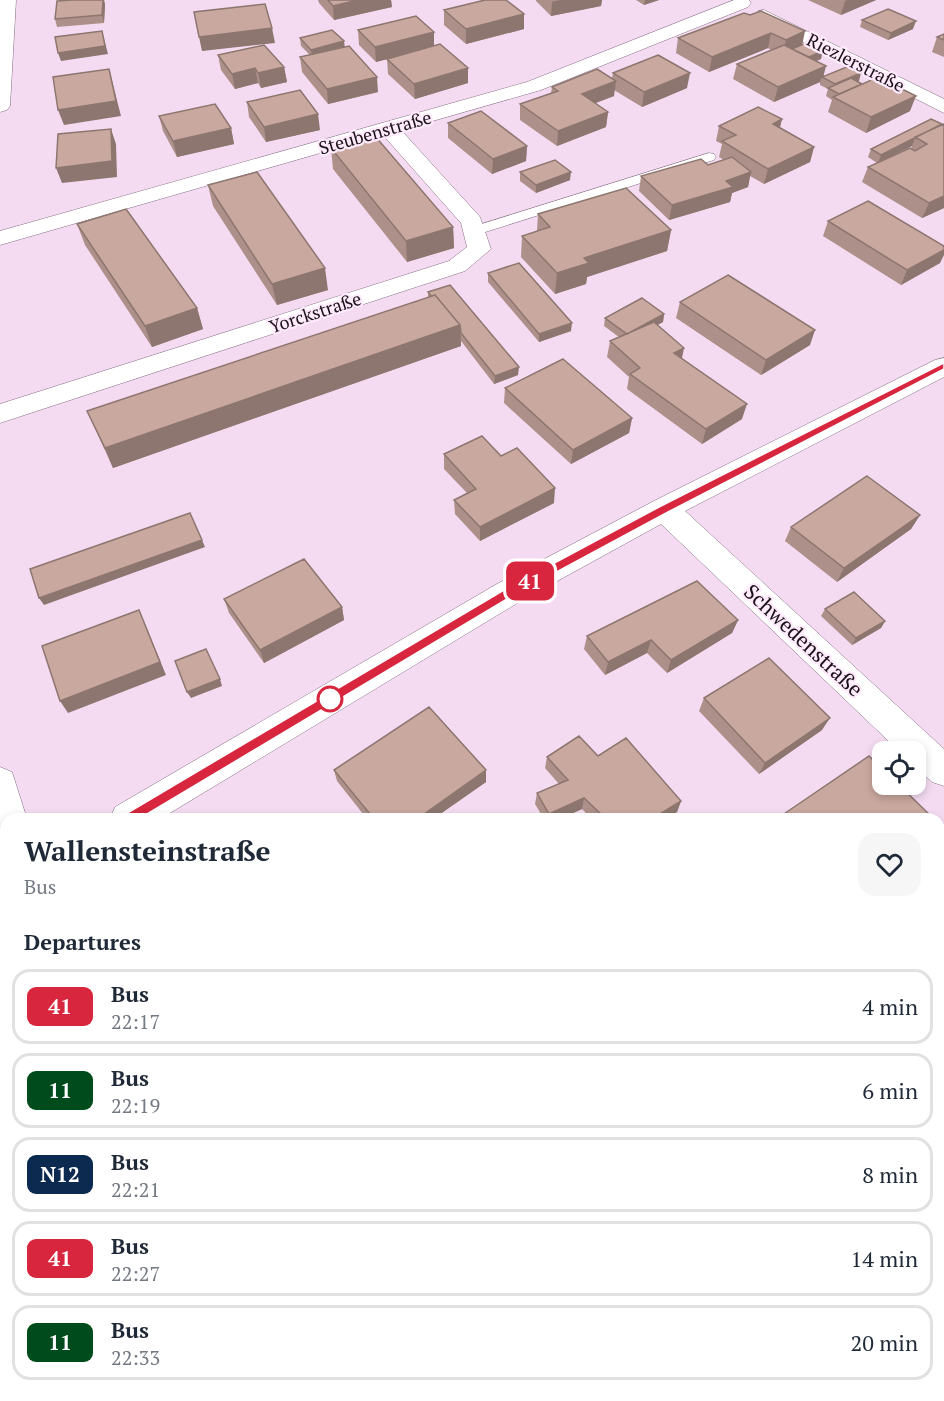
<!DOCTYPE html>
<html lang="en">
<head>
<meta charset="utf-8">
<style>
  body { margin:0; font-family:"PT Serif",serif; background:#f6f6f7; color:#1f2937; height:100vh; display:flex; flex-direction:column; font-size:22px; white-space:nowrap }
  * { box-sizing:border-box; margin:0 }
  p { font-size:20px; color:#747a83 }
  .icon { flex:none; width:33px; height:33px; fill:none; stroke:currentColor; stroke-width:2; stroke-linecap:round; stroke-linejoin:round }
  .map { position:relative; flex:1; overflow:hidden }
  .details { position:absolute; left:0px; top:813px; width:945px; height:588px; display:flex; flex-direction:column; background:#fff; border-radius:18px 18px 0 0; box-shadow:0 3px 9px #0003 }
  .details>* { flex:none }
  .badge { padding:0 12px; border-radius:9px; font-size:21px; line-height:39px }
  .controls { position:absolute; left:872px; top:741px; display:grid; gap:12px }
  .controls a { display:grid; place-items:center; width:54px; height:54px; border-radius:12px; background:#fff; box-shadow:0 3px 9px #0003; font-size:30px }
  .map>.badge { position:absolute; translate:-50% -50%; box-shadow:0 0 0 3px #fff }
  h2 { padding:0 24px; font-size:22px; line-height:54px }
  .round { display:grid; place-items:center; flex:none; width:63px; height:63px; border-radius:18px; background:#f6f6f7 }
  .summary { display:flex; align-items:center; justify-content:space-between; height:102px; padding:0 24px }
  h1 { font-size:28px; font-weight:800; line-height:45px }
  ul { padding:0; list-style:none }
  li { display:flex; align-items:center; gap:18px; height:75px; margin:0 12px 9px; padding:0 12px; border:3px solid #e0e1e3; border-radius:18px }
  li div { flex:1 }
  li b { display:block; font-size:22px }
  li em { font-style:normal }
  li .badge { min-width:66px; font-weight:700; text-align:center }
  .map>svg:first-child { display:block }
</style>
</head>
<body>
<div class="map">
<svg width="944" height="1401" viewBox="0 0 944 1401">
  <rect width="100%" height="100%" fill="#f5dbf2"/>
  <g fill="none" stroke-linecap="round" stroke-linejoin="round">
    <defs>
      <path id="lane" d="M709 153 714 154 716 157 714 160 479 234 474 235 467 231 469 228Z"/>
      <path id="street" d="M0 0H16L10 106 7 110 0 112Z
        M734 0H749L751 3 748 7 541 90 401 130 480 217 491 249 465 271 0 423V404L449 261 467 247 461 223 383 135 0 245V231L527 82Z
        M764 10 944 99V113L758 19 755 15 758 11Z
        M944 358V377L685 511 944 749V786L932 782 915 766V752H900L661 524 519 602 160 819H110L115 807 497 584 654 501 935 360Z
        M0 767 12 772 27 819H6V834L0 832Z
        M6 874V911L0 914V877Z
        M207 1395H256L258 1401H209Z"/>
    </defs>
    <use href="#lane" stroke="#836d81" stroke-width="1"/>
    <use href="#street" stroke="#836d81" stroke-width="1"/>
    <use href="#lane" fill="#fff" fill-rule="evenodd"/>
    <use href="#street" fill="#fff" fill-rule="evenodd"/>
  </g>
  <path fill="#ad9089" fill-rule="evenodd" d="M72 0H104L105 5 104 23 57 27 55 19Z
    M318 0H391L392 7 334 20 319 3Z
    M536 0H602L601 6 551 16 536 1Z
    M636 0H659L644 5Z
    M808 0H876L841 15Z
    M444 10 524 14V29L466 44 444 25Z
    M744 13 802 44 821 59 816 61 824 76 859 81H857L910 111 866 133 828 112 832 100 826 96 828 89 820 85V82L774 102 733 79 737 64 771 50 768 48 709 72 676 53 678 38Z
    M862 20 913 29 888 40 860 27Z
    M358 30 434 46 468 68V83L415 99 388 74 387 59 376 62 359 45Z
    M944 34V57L932 52 937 37Z
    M300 38 345 47 378 92 328 104 302 72 300 57 310 55 301 46Z
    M218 55 284 67 287 82 261 88 258 83 235 89 221 70Z
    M613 73 687 88 642 107 614 90V96L595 103 608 112 606 127 557 146 520 120V104L551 93 552 87 612 78Z
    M247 102 320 130 266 142 249 117Z
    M159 116 231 128 234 144 177 157 163 131Z
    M782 119 780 127 814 147 810 162 764 184 750 176 748 187 732 193 730 202 669 220 639 191 641 176 708 165 724 160 719 157 722 144 716 141 719 126Z
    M448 123 527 146 526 161 492 174 448 138Z
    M944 124V208L922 218 862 182 868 167 877 163 868 157 871 149ZM912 146 911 149 890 157Z
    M331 148 453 227 454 248 407 262 333 169Z
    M520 172 570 180 536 193 520 181Z
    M208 185 328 290 277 305 213 206Z
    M538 214 671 230 667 251 587 277 586 284 555 294 521 257 522 236 537 231Z
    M828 221 940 263 901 285 823 236Z
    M77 224 197 308 203 329 152 347 85 245Z
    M488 273 571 331 539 342 488 282Z
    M428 292 518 375 494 384 461 341V346L113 468 87 411 428 297Z
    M680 302 810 345 761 375 676 318Z
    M664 314 663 322 657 325 682 358 742 419 702 444 627 389 629 377 607 357 610 341 619 337 604 326 605 318Z
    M505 388 632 418 629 433 571 464 504 403Z
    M444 454 554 503 480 541 455 514 454 500 467 493 444 469Z
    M920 515 911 529 837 582 785 541 791 527Z
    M224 599 342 607 344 620 264 663 229 613Z
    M825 609 885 621 881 628 852 645 821 616Z
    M738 620 732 633 667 673 647 653 605 675 584 649 587 636Z
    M704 698 822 730 759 774 699 711Z
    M598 756 681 801 677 812 665 819H592L582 809 560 819H544L535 804 537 793 559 784 545 768 547 757Z
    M334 770 486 782 433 819H367L337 781Z
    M944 881V996L939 991V887Z
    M647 1395H794L789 1401H652Z"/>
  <path fill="#8d766f" d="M103 0H104L105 5 104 23 102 15Z
    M358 0H391L392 7 334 20 333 6Z
    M560 0H602L601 6 551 16 552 2Z
    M645 0H659L644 5Z
    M847 0H876L841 15 845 1Z
    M524 14V29L466 44V29Z
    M916 21 913 29 888 40 891 33Z
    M272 28 275 43 202 51 199 37Z
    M102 31 108 54 61 61 58 53Z
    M805 31 802 46 782 55 786 40Z
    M434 32V47L376 62 375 47Z
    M771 33 768 48 709 72 712 57Z
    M344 41 345 49 312 58 311 50Z
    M823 51 821 59 802 67 804 59Z
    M826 66 823 78 822 77 820 82 774 102 778 87Z
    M284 67 287 82 261 88 258 73Z
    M255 68 258 83 235 89 232 74Z
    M468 68V83L415 99 414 84Z
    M109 69 121 116 64 125 58 110Z
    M690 73 687 88 642 107 644 92Z
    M861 73 859 81 833 92 835 84Z
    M377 77 378 92 328 104 327 89Z
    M616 81 614 96 580 109 582 94Z
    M916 96 910 111 866 133 871 117Z
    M608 112 606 127 557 146 558 131Z
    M318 114 320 130 266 142 264 127Z
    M782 119 778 135 773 124Z
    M231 128 234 144 177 157 173 141Z
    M111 129 116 144 117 177 62 183 56 168Z
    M915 138 912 146 878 163 881 155Z
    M527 146 526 161 492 174 493 159Z
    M814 147 810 162 764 184 768 169Z
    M571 172 570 180 536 193V185Z
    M751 172 748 187 732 193 730 202 669 220 672 205 726 181Z
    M944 196V208L922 218 929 203Z
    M453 227 454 248 407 262 406 241Z
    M671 230 667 251 587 277 586 284 555 294 557 273 584 258Z
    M944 250V255L940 263 901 285 907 270Z
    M325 268 328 290 277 305 272 284Z
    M197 308 203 329 152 347 145 326Z
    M664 314 663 322 626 342 628 334Z
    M572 323 571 331 539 342V334Z
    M460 325 461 346 113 468 105 448Z
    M815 330 810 345 761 375 766 360Z
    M684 348 681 363 674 353Z
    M519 367 518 375 494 384 495 376Z
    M747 404 742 419 702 444 706 429Z
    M632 418 629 433 571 464 573 450Z
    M555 488 554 503 480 541V527Z
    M920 515 911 529 837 582 844 568Z
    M202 540 205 547 44 605 39 598Z
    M342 607 344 620 264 663 260 650Z
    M139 610 145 624 166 675 68 713 60 701Z
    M738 620 732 633 667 673 671 660Z
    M885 621 881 628 852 645 856 638Z
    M651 640 647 653 605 675 608 662Z
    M220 679 222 686 191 698 187 692Z
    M830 718 822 730 759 774 765 763Z
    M486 770V782L433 819H417Z
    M584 798 582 809 560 819H548L549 814Z
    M681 801 677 812 665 819H652Z
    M0 1129 6 1141V1172L0 1176Z
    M6 1299V1305L0 1310V1304Z
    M78 1395H97L101 1401H82Z"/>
  <path fill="#c9a89f" stroke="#8d766f" stroke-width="1.5" d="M72 0H103L102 15 55 19 57 1Z
    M328 0H358L333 6Z
    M485 0H506L524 14 466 29 444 10Z
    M265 4 272 28 199 37 194 12Z
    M888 9 916 21 891 33 862 20Z
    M761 11 805 31 786 40 771 33 712 57 678 38 744 13 750 15Z
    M416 16 434 32 375 47 358 30Z
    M332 30 344 41 311 50 300 38Z
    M102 31 105 46 58 53 55 37Z
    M944 34V40L937 37Z
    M806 43 823 51 809 57 792 49Z
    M440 44 468 68 414 84 387 59Z
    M264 45 284 67 258 73 255 68 232 74 218 55Z
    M784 45 826 66 778 87 737 64Z
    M349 46 377 77 327 89 300 57Z
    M658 55 690 73 644 92 613 73Z
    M849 66 861 73 835 84 822 77Z
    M109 69 116 101 58 110 53 77Z
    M597 69 616 81 582 94 608 112 558 131 520 104 558 91 552 87Z
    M878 77 916 96 871 117 833 97Z
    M851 78 862 84 839 94 828 88Z
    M300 90 318 114 264 127 247 102Z
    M215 104 231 128 173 141 159 116Z
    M758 107 782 119 773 124 814 147 768 169 722 141 736 135 719 126Z
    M481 111 527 146 493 159 448 123Z
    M931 119 942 124 881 155 871 149Z
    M944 124V196L929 203 868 167 910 148 915 151 927 144 915 137Z
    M111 129 112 161 56 168 58 134Z
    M375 136 453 227 406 241 331 148Z
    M732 157 751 172 726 181 733 187 672 205 641 176 701 159 708 165Z
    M555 160 571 172 536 185 520 172Z
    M257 172 325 268 272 284 208 185Z
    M626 188 671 230 584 258 589 263 557 273 522 236 550 227 538 214Z
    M868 201 944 246V250L907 270 828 221Z
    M126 209 197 308 145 326 77 224Z
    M519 263 572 323 539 334 488 273Z
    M728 275 815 330 766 360 680 302Z
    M450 285 519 367 495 376 461 333 460 325 435 295 431 296 428 292Z
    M435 295 460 325 105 448 87 411Z
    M642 298 664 314 627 334 605 318Z
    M654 322 684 348 674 353 747 404 706 429 630 374 640 368 610 341Z
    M563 359 632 418 573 450 505 388Z
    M482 436 501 456 517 448 555 488 480 527 454 500 476 489 444 454Z
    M867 476 920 515 844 568 791 527Z
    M190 513 202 540 39 598 30 569Z
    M304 559 342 607 260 650 224 599Z
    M697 581 738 620 671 660 651 640 608 662 587 636Z
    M854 592 885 621 856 638 825 609Z
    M139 610 160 662 60 701 42 646Z
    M206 649 220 679 187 692 175 661Z
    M769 658 830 718 765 763 704 698Z
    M429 707 486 770 417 819H374L334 770Z
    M579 736 598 756 626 738 681 801 652 819H606L584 798 549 814 537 793 568 780 547 757Z
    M869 756 882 769V784H898L934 819H779L778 818Z
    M939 824 943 828 939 830Z
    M944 884V978L939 973V890Z
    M6 1231V1299L0 1304V1235Z
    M6 1324V1395H78L82 1401H0V1329Z
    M469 1395H482L486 1401H463Z
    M650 1395H794L789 1401H655Z"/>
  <path fill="#d7263d" stroke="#fff" stroke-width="1.5" d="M944 363V369L668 512 512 596 132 823H124L122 819 124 815 504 590 661 506Z"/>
  <circle fill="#fff" stroke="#d7263d" stroke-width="3" cx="330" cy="699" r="12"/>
  <g text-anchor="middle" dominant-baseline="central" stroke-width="4.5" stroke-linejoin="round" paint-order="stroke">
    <g font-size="18" fill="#1a1219" stroke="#ffeafc">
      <text transform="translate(856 62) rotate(27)">Riezlerstraße</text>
      <text transform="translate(375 132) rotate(-16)">Steubenstraße</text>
      <text transform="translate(315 312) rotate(-18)">Yorckstraße</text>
    </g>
    <g font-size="21" fill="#1a1219" stroke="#ffeafc">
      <text transform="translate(804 640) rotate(43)">Schwedenstraße</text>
    </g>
  </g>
</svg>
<div class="controls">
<a><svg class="icon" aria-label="locate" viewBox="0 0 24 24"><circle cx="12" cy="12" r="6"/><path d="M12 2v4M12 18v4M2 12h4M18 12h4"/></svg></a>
</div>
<b class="badge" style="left:530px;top:581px;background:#d7263d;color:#fff">41</b>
<section class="details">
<div class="summary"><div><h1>Wallensteinstraße</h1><p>Bus</p></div><a class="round"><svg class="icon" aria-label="heart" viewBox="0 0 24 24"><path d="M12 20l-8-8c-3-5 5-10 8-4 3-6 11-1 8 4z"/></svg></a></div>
<h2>Departures</h2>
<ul>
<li><span class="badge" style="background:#d7263d;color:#fff">41</span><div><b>Bus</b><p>22:17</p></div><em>4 min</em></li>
<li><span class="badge" style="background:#004b1b;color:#fff">11</span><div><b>Bus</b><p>22:19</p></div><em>6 min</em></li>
<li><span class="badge" style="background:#0c294f;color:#fff">N12</span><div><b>Bus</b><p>22:21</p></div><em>8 min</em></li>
<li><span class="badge" style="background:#d7263d;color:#fff">41</span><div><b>Bus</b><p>22:27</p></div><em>14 min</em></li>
<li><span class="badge" style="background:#004b1b;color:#fff">11</span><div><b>Bus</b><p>22:33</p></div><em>20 min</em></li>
</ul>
</section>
</div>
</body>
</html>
